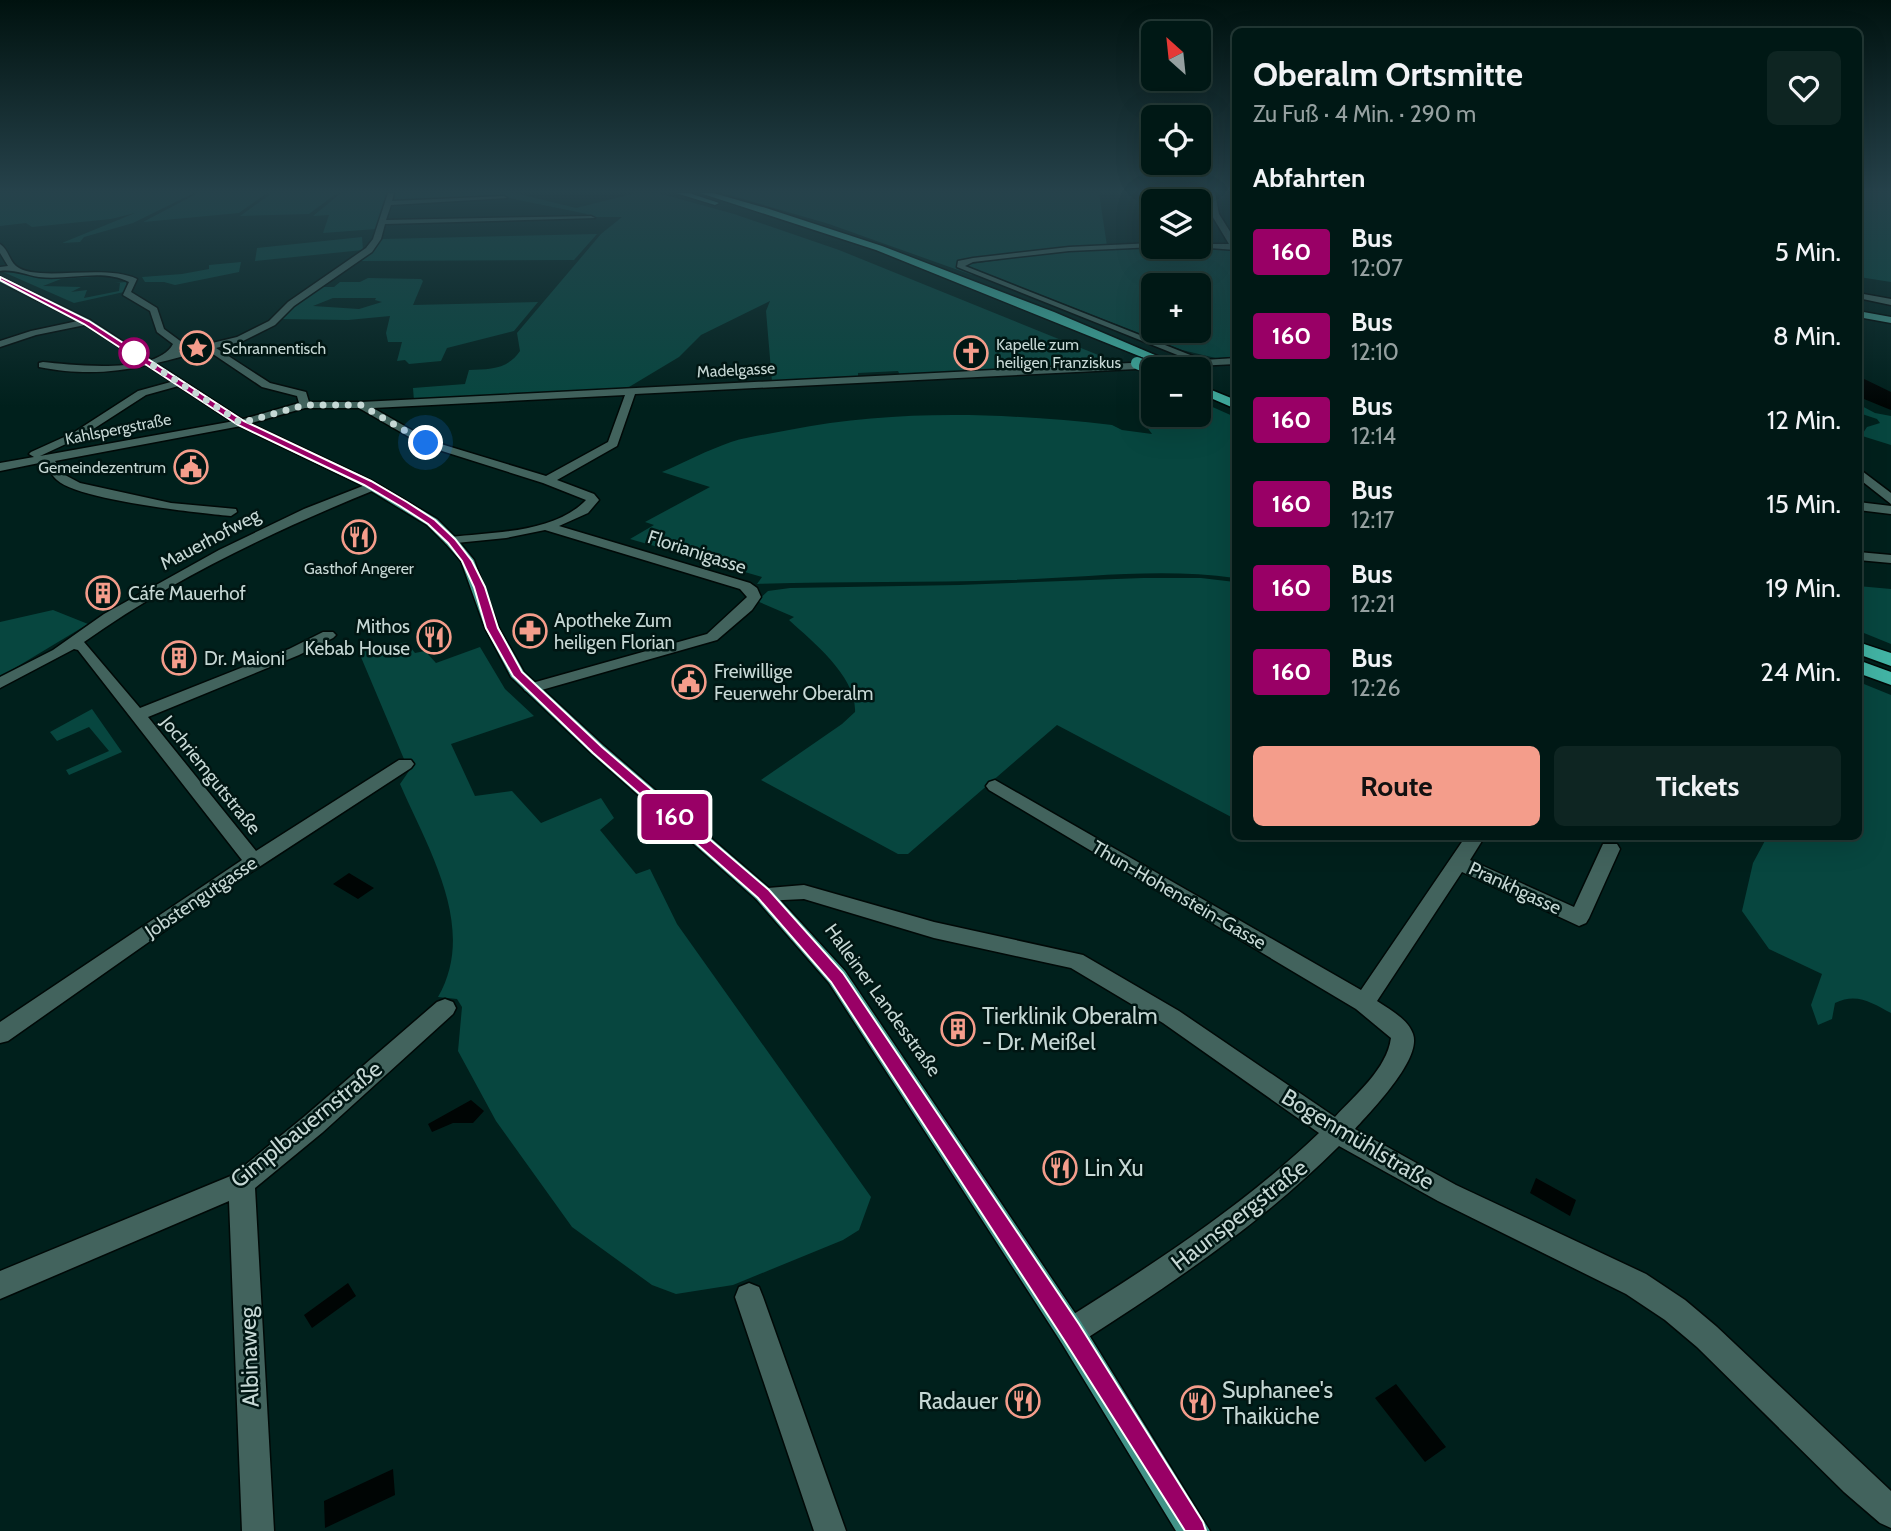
<!DOCTYPE html>
<html lang="de">
<head>
<meta charset="utf-8">
<style>
  body { margin:0; font-family:Cabin,sans-serif; background:#0e2522; color:#f1f3f6; height:100vh; display:flex; flex-direction:column; font-size:26px; white-space:nowrap }
  * { box-sizing:border-box; margin:0 }
  p { font-size:23px; color:#95a0a0 }
  .icon { flex:none; width:38px; height:38px; fill:none; stroke:currentColor; stroke-width:2; stroke-linecap:round; stroke-linejoin:round }
  .map { position:relative; flex:1; overflow:hidden }
  .drawer { position:absolute; left:1232px; top:28px; width:630px; height:812px; display:flex; flex-direction:column; background:#001815; border-radius:10px; box-shadow:0 7px 28px #0002,0 0 0 2px #223734 }
  .drawer>* { flex:none }
  .badge { padding:0 14px; border-radius:5px; font-size:24px; line-height:46px }
  .needle { width:46px; rotate:333deg }
  .tools { position:absolute; left:1141px; top:21px; display:grid; gap:14px }
  .tools a { display:grid; place-items:center; width:70px; height:70px; border-radius:10px; background:#001815; box-shadow:0 7px 28px #0002,0 0 0 2px #223734; font-size:35px }
  .you { position:absolute; width:35px; height:35px; margin:-18px; border:5px solid #fff; border-radius:50%; background:#1a73e8; box-shadow:0 0 0 10px #1a73e833 }
  .map>.badge { position:absolute; translate:-50% -50%; box-shadow:0 0 0 4px #fff }
  h2 { padding:0 21px; font-size:26px; line-height:63px }
  .round { display:grid; place-items:center; flex:none; width:74px; height:74px; border-radius:10px; background:#0e2522 }
  .head { display:flex; align-items:center; justify-content:space-between; height:119px; padding:0 21px }
  h1 { font-size:33px; font-weight:800; line-height:52px }
  .action { display:flex; gap:14px; margin-top:auto; padding:14px 21px }
  .action a { flex:1; height:80px; border-radius:10px; background:#f49d8b; color:#111; font-size:28px; font-weight:800; line-height:80px; text-align:center }
  .action a+a { background:#0e2522; color:#f1f3f6 }
  ul { padding:0; list-style:none }
  li { display:flex; align-items:center; gap:21px; height:84px; padding:0 21px }
  li div { flex:1 }
  li b { display:block; font-size:26px }
  li em { font-style:normal }
  li .badge { min-width:77px; font-weight:700; text-align:center }
  .map>svg:first-child { display:block }
</style>
</head>
<body>
<div class="map">
<svg width="1891" height="1531" viewBox="0 0 1891 1531">
  <rect width="100%" height="100%" fill="#00201c"/>
  <path fill="#07463f" fill-rule="evenodd" d="M0 193H194L133 223 84 237 80 242 62 243 135 213 111 219 32 227 26 223 0 226Z
    M198 193H267L239 213 143 222Z
    M272 193H337L309 214 240 216Z
    M341 193H388L376 229 323 233 329 215 313 216Z
    M392 193H515L576 208 636 193H658L734 214 839 250 1118 363 900 375 898 371 858 373V377L772 382 766 311 770 301 701 335 679 357 624 390 414 401 413 388 465 384 469 370C490 369 507 370 520 351L517 333 601 234 622 217H584L587 214 500 196 393 202Z
    M723 193H1099L1107 246 957 264V267L975 275H972L829 224Z
    M1858 193H1891V282L1859 277Z
    M597 234 574 260 361 261 373 252 382 239Z
    M362 237 363 250 255 261 257 248Z
    M1153 247 1223 248 1235 253V360H1224L1182 350 965 265 1075 249ZM1153 285H1199V331H1153Z
    M241 262 239 272 175 285 164 282H145L142 277 182 274 209 269V265Z
    M13 270 36 277H92L61 279 43 286 81 287 71 292 87 290 84 298 119 291 120 283H115L126 282 127 285 124 292 74 303 1 271Z
    M368 278 421 279 423 281 413 305 538 302 514 331 447 348 441 361 409 364 405 360 397 361 402 342H388L386 333 390 316 348 320 279 319 318 287H334L340 282H360ZM333 298H376L375 300 382 302 359 309 313 306Z
    M1199 401 1235 417 1236 569 1233 571 1235 578C1160 567 1083 578 1007 580 924 583 840 581 757 584L762 577 630 539 654 525 645 522 710 487 662 472C685 462 708 450 731 442 750 436 770 434 789 430 897 409 1004 413 1112 425L1122 430 1152 434 1147 427 1159 415H1199Z
    M1858 404 1875 413 1891 416V445L1859 435V432L1863 433 1867 427 1880 423 1877 419 1859 413Z
    M1143 578H1201L1235 582V819L1057 725 908 854H898L761 780 842 724 855 712C857 677 813 642 789 620L794 617 757 601 768 591 790 588 959 585Z
    M1858 586 1891 589V644L1859 631Z
    M53 610 88 624 0 677V622Z
    M406 642 415 653 425 651 436 663 480 647 505 689 534 716 451 744 475 796 512 791 541 823 601 798 614 818 600 830 636 874 650 869 677 924 871 1197 859 1230 843 1240 733 1285 676 1294 652 1285 572 1227 496 1121 458 1051 462 1007 457 999 438 997C478 928 428 849 400 784L409 771 358 650C374 646 389 647 406 642Z
    M1859 682 1891 695V1013C1872 1003 1857 992 1835 1003L1832 1019 1818 1025 1811 1005 1822 974 1769 949 1742 911 1753 863 1767 837 1858 836Z
    M92 709 122 752 69 775 66 770 109 751 89 727 57 741 50 732Z"/>
  <path fill="#000504" d="M1858 376 1891 392V410L1859 397Z
    M349 873 374 888 358 899 333 884Z
    M471 1100 484 1111 473 1123H453L432 1132 428 1124Z
    M1536 1178 1576 1200 1570 1216 1530 1193Z
    M348 1283 356 1296 312 1328 304 1315Z
    M1396 1384 1446 1447 1425 1462 1375 1398Z
    M393 1469 395 1495 325 1528 324 1501Z"/>
  <g fill="none" stroke-linecap="round" stroke-linejoin="round">
    <defs>
      <path id="minor" d="M388 193H394L392 201 504 196 507 198 391 205 386 220 591 216 595 218 385 224 381 239 372 252 294 306 275 325 243 341 216 348 270 383 306 392 309 402H361L1190 360 957 267 958 261 973 258 1069 247 1153 243 1155 247 1069 251 973 262 965 266 1203 360 1236 358V364L635 394 617 446 557 480 594 494 599 500 588 513 559 526 750 583 757 588 761 597 752 610 717 640 531 693 525 691 523 688 525 685 707 634 747 597 740 589 545 530 506 538 446 544 444 541 451 537C493 532 555 533 586 500L543 483 423 445 359 408H305L241 426 55 461 65 475 80 483 171 503 236 509 237 512 231 516C198 513 78 500 57 480 52 476 48 468 44 462L0 471V463L34 457 29 454 31 452 73 433 138 391 178 380 183 383 182 385 146 395 81 437 40 456 240 420 299 403 297 396 262 387 207 350C146 366 105 380 39 367V363L43 362C72 365 157 375 173 344L157 332 150 311 123 295 129 282C102 268 68 281 39 277 25 275 14 269 0 271V267L8 266 0 253V244C8 249 9 260 16 266 36 283 105 263 137 279L131 292 157 308 164 329 183 343 179 351 237 337 269 321 288 302 366 248 373 239ZM625 395 608 442 546 476 431 441 373 408Z
        M1209 193H1215L1219 214 1236 241V250L1196 247 1199 244H1229L1211 214Z
        M1858 293 1891 299V305L1858 298Z
        M87 319 90 320V324L36 335 0 347V341L31 331Z
        M1858 468 1891 493V504L1858 478Z
        M373 482 379 486 377 489C276 530 174 578 84 642L140 708 289 649 323 632H333L336 635 333 638 299 655 148 717 256 851 399 760H411L414 764 411 768 207 901 8 1041 0 1043V1022L242 860 78 650 74 649 0 688V677L53 650 104 614 219 550 304 509Z
        M1858 502 1891 506V514L1858 510Z
        M1858 552 1891 555V563L1858 560Z
        M995 780 1361 990 1466 836H1485L1470 860 1574 907 1603 844H1617L1620 849 1589 918 1586 923 1579 926 1462 872 1377 1001C1389 1009 1408 1019 1413 1034 1422 1059 1371 1111 1355 1129L1456 1185 1646 1274 1685 1300 1717 1327 1891 1491V1528L1880 1523 1844 1492 1697 1347 1665 1320 1626 1294 1438 1201 1339 1146C1262 1223 1173 1283 1081 1342L1071 1346 1061 1342 1057 1332 1061 1322C1152 1265 1242 1207 1319 1133L1163 1023 1071 968 934 938 804 899 763 901 756 899 753 894 756 889 804 885 934 922 1083 955 1179 1011 1335 1117C1355 1095 1387 1069 1391 1038L1356 1009 989 790 986 786 989 782Z
        M445 999 453 1002 456 1008 453 1014 323 1132 255 1188 274 1531H242L229 1201 0 1299V1271L233 1175 305 1116 437 1002Z
        M749 1283 759 1287 763 1297 846 1531H814L735 1297 739 1287Z"/>
      <path id="major" d="M0 276 90 320 245 421 371 480 437 519 456 538 474 560 499 628 524 672 604 746 770 889 845 971 1081 1322 1210 1531H1176L1061 1342 829 983 756 899 592 754 511 677 485 628 461 561 446 544 427 525 363 486 237 425 84 324 0 282Z
        M1858 311 1891 317V323L1858 317Z"/>
      <path id="highway" d="M676 193H689L719 203 715 205Z
        M700 193H713L766 208 882 246 1054 312 1169 361 1159 364 876 250Z
        M1199 385 1236 400V409L1199 393Z
        M1858 642 1891 653V666L1858 654Z
        M1858 660 1891 672V685L1858 673Z"/>
    </defs>
    <use href="#minor" stroke="#000907" stroke-width="3"/>
    <use href="#major" stroke="#000907" stroke-width="3"/>
    <use href="#highway" stroke="#000907" stroke-width="3"/>
    <use href="#minor" fill="#42635d" fill-rule="evenodd"/>
    <use href="#major" fill="#429388" fill-rule="evenodd"/>
    <use href="#highway" fill="#42b3a4" fill-rule="evenodd"/>
    <defs>
      <path id="highway-bridge" d="M1163 361 1174 366
        M1137 363 1149 368"/>
    </defs>
    <use href="#highway-bridge" stroke="#000907" stroke-width="14" stroke-linecap="butt"/>
    <use href="#highway-bridge" stroke="#42b3a4" stroke-width="12"/>
  </g>
  <linearGradient id="sky" x2="0" y2="1"><stop stop-color="#00120f"/><stop offset="0.47" stop-color="#26424b"/><stop offset="1" stop-color="#26424b" stop-opacity="0"/></linearGradient>
  <rect width="1891" height="407" fill="url(#sky)"/>
  <path fill="#906" stroke="#fff" stroke-width="2" d="M0 277 89 321 244 421 371 481 407 502 435 520 455 539 472 561 485 587 498 628 522 672 602 747 769 890 843 973 1079 1324 1203 1522 1206 1531H1185L1064 1340 831 982 758 898 593 753 513 676 486 628 474 587 462 561 448 543 428 524 400 506 364 485 238 425 84 324 0 280Z"/>
  <g fill="none" stroke-linecap="round" stroke-linejoin="round">
    <path stroke="#c6d8d5" stroke-width="7" stroke-dasharray="0 12.6" d="M134 353 128 349 241 423 305 405H361L426 443"/>
  </g>
  <defs>
    <symbol id="sight-ring" viewBox="-11 -11 22 22"><circle r="9.5" fill="#001613" stroke="#f49d8b" stroke-width="1.5"/><path d="M0-6L1.8-2.2L6-1.7L2.9 1.2L3.7 5.4L0 3.3L-3.7 5.4L-2.9 1.2L-6-1.7L-1.8-2.2Z" fill="#f49d8b"/></symbol>
    <symbol id="church-ring" viewBox="-11 -11 22 22"><circle r="9.5" fill="#001613" stroke="#f49d8b" stroke-width="1.5"/><path d="M-1.2-6h2.4v3.5h3.3v2.4h-3.3V6h-2.4V-.1h-3.3v-2.4h3.3Z" fill="#f49d8b"/></symbol>
    <symbol id="civic-ring" viewBox="-11 -11 22 22"><circle r="9.5" fill="#001613" stroke="#f49d8b" stroke-width="1.5"/><path d="M-.6-6.5H3V-4.5H.6V-3L4-1V1h2V6H-6V1h2V-1L-.6-3ZM-1.2 2.5V6h2.4V2.5Z" fill="#f49d8b"/></symbol>
    <symbol id="restaurant-ring" viewBox="-11 -11 22 22"><circle r="9.5" fill="#001613" stroke="#f49d8b" stroke-width="1.5"/><path d="M-5-6h1v4h1v-4h1v4h1v-4h1v5L-1.5 .5V6h-2V.5L-5-1ZM5-6V6H3V1.5H1.5Q1.5-4 5-6Z" fill="#f49d8b"/></symbol>
    <symbol id="building-ring" viewBox="-11 -11 22 22"><circle r="9.5" fill="#001613" stroke="#f49d8b" stroke-width="1.5"/><path d="M-4-6H4V6H1V3H-1V6H-4ZM-2.5-4.3h1.7v1.8h-1.7ZM.8-4.3h1.7v1.8H.8ZM-2.5-1h1.7V.8h-1.7ZM.8-1h1.7V.8H.8Z" fill="#f49d8b"/></symbol>
    <symbol id="pharmacy-ring" viewBox="-11 -11 22 22"><circle r="9.5" fill="#001613" stroke="#f49d8b" stroke-width="1.5"/><path d="M-2-6h4v4h4v4h-4v4h-4v-4h-4v-4h4Z" fill="#f49d8b"/></symbol>
  </defs>
  <g fill-rule="evenodd">
    <use href="#sight-ring" x="178" y="329" width="38" height="38"/>
    <use href="#church-ring" x="952" y="334" width="38" height="38"/>
    <use href="#civic-ring" x="172" y="448" width="38" height="38"/>
    <use href="#restaurant-ring" x="340" y="518" width="38" height="38"/>
    <use href="#building-ring" x="84" y="574" width="38" height="38"/>
    <use href="#pharmacy-ring" x="511" y="612" width="38" height="38"/>
    <use href="#restaurant-ring" x="415" y="618" width="38" height="38"/>
    <use href="#building-ring" x="160" y="639" width="38" height="38"/>
    <use href="#civic-ring" x="670" y="663" width="38" height="38"/>
    <use href="#building-ring" x="939" y="1010" width="38" height="38"/>
    <use href="#restaurant-ring" x="1041" y="1149" width="38" height="38"/>
    <use href="#restaurant-ring" x="1004" y="1382" width="38" height="38"/>
    <use href="#restaurant-ring" x="1179" y="1384" width="38" height="38"/>
  </g>
  <circle fill="#fff" stroke="#906" stroke-width="3.5" cx="134" cy="353" r="14"/>
  <g text-anchor="middle" dominant-baseline="central" stroke-width="5" stroke-linejoin="round" paint-order="stroke">
    <g font-size="16" fill="#c6d8d5" stroke="#001613" text-anchor="start">
      <text x="996" y="344">Kapelle zum<tspan x="996" dy="18">heiligen Franziskus</tspan></text>
      <text x="222" y="348">Schrannentisch</text>
      <text x="166" y="467" text-anchor="end">Gemeindezentrum</text>
      <text x="359" y="568" text-anchor="middle">Gasthof Angerer</text>
    </g>
    <g font-size="16" fill="#c6d8d5" stroke="#001613">
      <text transform="translate(736 370) rotate(-3)">Madelgasse</text>
      <text transform="translate(118 429) rotate(-11)">Kahlspergstraße</text>
    </g>
    <g font-size="19" fill="#c6d8d5" stroke="#001613">
      <text transform="translate(210 539) rotate(-28)">Mauerhofweg</text>
      <text transform="translate(697 552) rotate(18)">Florianigasse</text>
      <text transform="translate(211 775) rotate(51)">Jochriemgutstraße</text>
      <text transform="translate(1515 888) rotate(25)">Prankhgasse</text>
      <text transform="translate(1179 895) rotate(30)">Thun-Hohenstein-Gasse</text>
      <text transform="translate(201 897) rotate(-34)">Jobstengutgasse</text>
      <text transform="translate(883 1000) rotate(54)">Halleiner Landesstraße</text>
    </g>
    <g font-size="19" fill="#c6d8d5" stroke="#001613" text-anchor="start">
      <text x="128" y="593">Cáfe Mauerhof</text>
      <text x="554" y="620">Apotheke Zum<tspan x="554" dy="22">heiligen Florian</tspan></text>
      <text x="410" y="626" text-anchor="end">Mithos<tspan x="410" dy="22">Kebab House</tspan></text>
      <text x="204" y="658">Dr. Maioni</text>
      <text x="714" y="671">Freiwillige<tspan x="714" dy="22">Feuerwehr Oberalm</tspan></text>
    </g>
    <g font-size="23" fill="#c6d8d5" stroke="#001613" text-anchor="start">
      <text x="982" y="1016">Tierklinik Oberalm<tspan x="982" dy="26">- Dr. Meißel</tspan></text>
      <text x="1084" y="1168">Lin Xu</text>
      <text x="1222" y="1390">Suphanee's<tspan x="1222" dy="26">Thaiküche</tspan></text>
      <text x="998" y="1401" text-anchor="end">Radauer</text>
    </g>
    <g font-size="23" fill="#c6d8d5" stroke="#001613">
      <text transform="translate(306 1124) rotate(-39)">Gimplbauernstraße</text>
      <text transform="translate(1358 1139) rotate(31)">Bogenmühlstraße</text>
      <text transform="translate(1239 1215) rotate(-38)">Haunspergstraße</text>
      <text transform="translate(249 1357) rotate(-92)">Albinaweg</text>
    </g>
  </g>
</svg>
<div class="tools">
<a><svg class="needle" viewBox="-14 -14 28 28"><path d="M0-13l5 13h-10z" fill="#e53935"/><path d="M0 13l5-13h-10z" fill="#95a0a0"/></svg></a>
<a><svg class="icon" aria-label="locate" viewBox="0 0 24 24"><circle cx="12" cy="12" r="6"/><path d="M12 2v4M12 18v4M2 12h4M18 12h4"/></svg></a>
<a><svg class="icon" aria-label="layers" viewBox="0 0 24 24"><path d="M12 4l9 5-9 5-9-5zM3 14l9 5 9-5"/></svg></a>
<a>+</a>
<a>−</a>
</div>
<div class="you" style="left:426px;top:443px"></div>
<b class="badge" style="left:675px;top:817px;background:#906;color:#fff">160</b>
<section class="drawer">
<div class="head"><div><h1>Oberalm Ortsmitte</h1><p>Zu Fuß · 4 Min. · 290 m</p></div><a class="round"><svg class="icon" aria-label="heart" viewBox="0 0 24 24"><path d="M12 20l-8-8c-3-5 5-10 8-4 3-6 11-1 8 4z"/></svg></a></div>
<h2>Abfahrten</h2>
<ul>
<li><span class="badge" style="background:#906;color:#fff">160</span><div><b>Bus</b><p>12:07</p></div><em>5 Min.</em></li>
<li><span class="badge" style="background:#906;color:#fff">160</span><div><b>Bus</b><p>12:10</p></div><em>8 Min.</em></li>
<li><span class="badge" style="background:#906;color:#fff">160</span><div><b>Bus</b><p>12:14</p></div><em>12 Min.</em></li>
<li><span class="badge" style="background:#906;color:#fff">160</span><div><b>Bus</b><p>12:17</p></div><em>15 Min.</em></li>
<li><span class="badge" style="background:#906;color:#fff">160</span><div><b>Bus</b><p>12:21</p></div><em>19 Min.</em></li>
<li><span class="badge" style="background:#906;color:#fff">160</span><div><b>Bus</b><p>12:26</p></div><em>24 Min.</em></li>
</ul>
<div class="action"><a>Route</a><a>Tickets</a></div>
</section>
</div>
</body>
</html>
